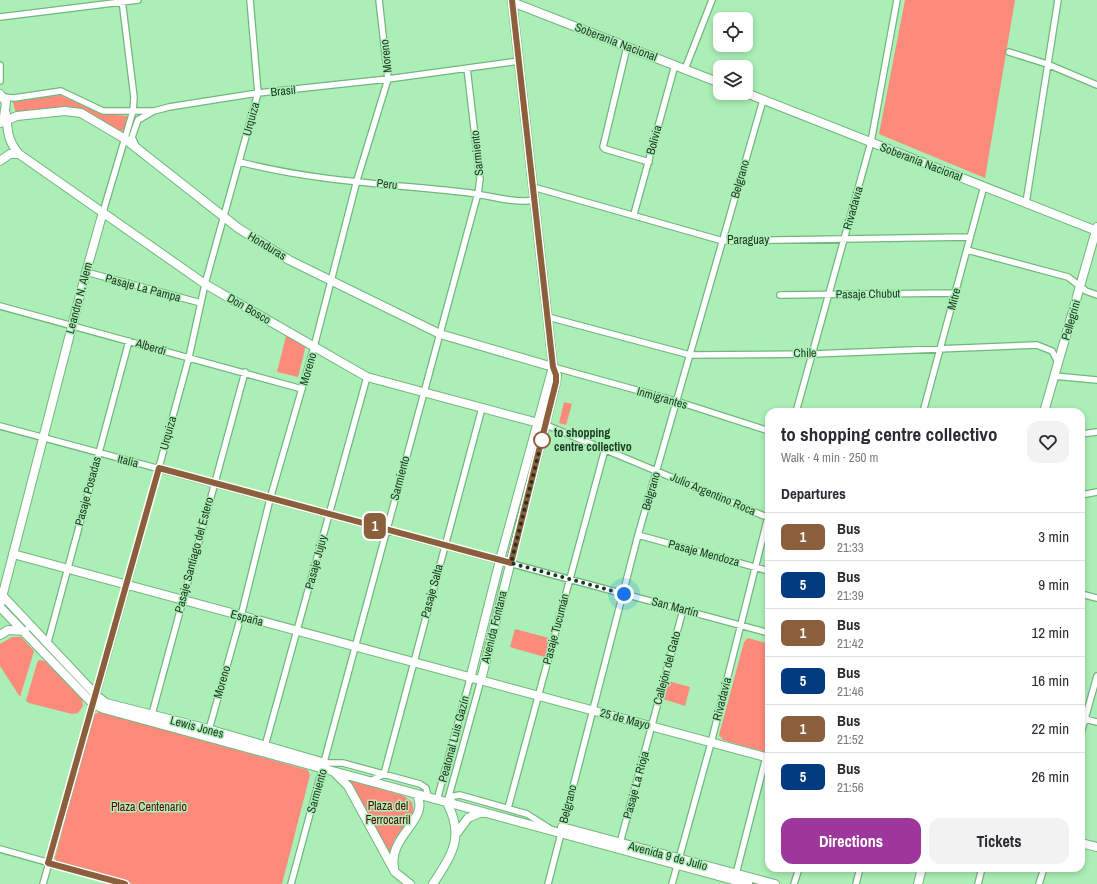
<!DOCTYPE html>
<html lang="en">
<head>
<meta charset="utf-8">
<style>
  body { margin:0; font-family:"Archivo Narrow",sans-serif; background:#f2f2f3; color:#2b2b33; height:100vh; display:flex; flex-direction:column; font-size:15px; white-space:nowrap }
  * { box-sizing:border-box; margin:0 }
  p { font-size:13px; color:#7c7c81 }
  .icon { flex:none; width:22px; height:22px; fill:none; stroke:currentColor; stroke-width:2; stroke-linecap:round; stroke-linejoin:round }
  .map { position:relative; flex:1; overflow:hidden }
  .details { position:absolute; left:765px; top:408px; width:320px; height:464px; display:flex; flex-direction:column; background:#fff; border-radius:12px; box-shadow:0 2px 6px #0003 }
  .details>* { flex:none }
  .badge { padding:0 8px; border-radius:6px; font-size:14px; line-height:26px }
  .buttons { position:absolute; left:713px; top:12px; display:grid; gap:8px }
  .buttons a { display:grid; place-items:center; width:40px; height:40px; border-radius:8px; background:#fff; box-shadow:0 2px 6px #0003; font-size:20px }
  .you { position:absolute; width:20px; height:20px; margin:-10px; border:3px solid #fff; border-radius:50%; background:#1a73e8; box-shadow:0 0 0 6px #1a73e833 }
  .map>.badge { position:absolute; translate:-50% -50%; box-shadow:0 0 0 2px #fff }
  h2 { padding:0 16px; font-size:15px; line-height:36px }
  .round { display:grid; place-items:center; flex:none; width:42px; height:42px; border-radius:12px; background:#f2f2f3 }
  .overview { display:flex; align-items:center; justify-content:space-between; height:68px; padding:0 16px }
  h1 { font-size:19px; font-weight:700; line-height:30px }
  .cta { display:flex; gap:8px; margin-top:auto; padding:8px 16px }
  .cta a { flex:1; height:46px; border-radius:12px; background:#9e379b; color:#fff; font-size:16px; font-weight:700; line-height:46px; text-align:center }
  .cta a+a { background:#f2f2f3; color:#2b2b33 }
  ul { padding:0; list-style:none }
  li { display:flex; align-items:center; gap:12px; height:48px; padding:0 16px; border-top:1px solid #e1e1e2 }
  li div { flex:1 }
  li b { display:block; font-size:15px }
  li em { font-style:normal }
  li .badge { min-width:44px; font-weight:700; text-align:center }
  .map>svg:first-child { display:block }
</style>
</head>
<body>
<div class="map">
<svg width="1097" height="884" viewBox="0 0 1097 884">
  <rect width="100%" height="100%" fill="#abefb6"/>
  <path fill="#fd8b7b" d="M905 0H1015L985 178 879 134Z
    M60 95 95 111 104 114 128 116 124 130 118 132 81 110 70 107 16 114 13 102Z
    M286 336 306 345 298 377 277 372Z
    M564 402 572 404 566 425 559 423Z
    M515 629 549 638 545 657 510 647Z
    M12 637H21L34 651 20 697 0 666V644Z
    M748 638 769 644V753L723 740 719 735 744 642Z
    M39 660 45 661 82 699 83 706 78 713 72 714 29 703 26 701 37 663Z
    M668 681 690 687 685 706 663 699Z
    M99 712 308 770 310 775 282 884H133L56 861 55 858 92 716Z
    M349 780 404 796 412 802 414 813 394 840 391 858 349 782Z"/>
  <g fill="none" stroke-linecap="round" stroke-linejoin="round">
    <defs>
      <path id="street" d="M0 17 138 0
        M627 47 603 147 605 149 649 162
        M1009 52 1047 64 1097 85
        M0 65V81
        M685 69 712 0
        M3 97 14 98 61 91 103 111H154L169 107 258 93 388 79 519 61
        M136 146 132 137 138 120 152 112
        M240 162C312 181 388 184 462 192 486 194 511 204 535 200
        M533 187 723 241 970 237
        M1026 203 1058 0
        M103 212 133 111 134 97 122 0
        M634 214 675 65
        M967 250 1068 277 1086 291 1097 295
        M86 272 201 303
        M780 295 955 293
        M0 306 302 389
        M548 317 690 355 813 354 1037 345 1052 351 1058 362
        M553 367 676 401 769 431
        M1054 376 1097 380
        M796 412 871 142 897 0
        M923 412 984 186
        M546 425 769 518
        M0 426 769 633
        M1081 434 1097 432
        M1081 495 1097 492
        M638 535 769 571
        M1081 594 1097 598
        M48 642 129 341
        M152 714 245 372
        M1081 718 1097 722
        M208 733 241 616 270 499 314 347 357 180 388 79 379 0
        M1081 733 1097 676
        M265 746 367 377
        M325 763H343L420 784 426 788 428 797
        M371 781 384 774 482 408
        M437 800 470 679
        M448 802 454 796 460 795 527 814 549 828
        M447 803 481 680
        M508 808 605 449
        M620 843 683 610
        M0 849 125 884
        M736 874 766 757
        M43 884 127 585 189 357 205 284 258 93 250 0
        M291 884 478 193 480 179 467 68
        M548 884 638 535 763 100
        M672 884 711 743 769 513
        M794 884 799 868
        M856 884 860 868
        M978 884 982 868
        M1039 884 1044 868"/>
      <path id="secondary" d="M512 2 720 83
        M746 93 1097 231
        M0 94 6 102 4 117
        M6 114C8 131 7 140 19 154L205 284 367 377 546 425
        M0 123 17 116 65 111 81 113 125 139 238 228 289 260 440 334 553 367
        M0 161 10 154H19
        M1044 412 1097 227
        M13 554 769 758
        M0 593 96 695 106 703 208 729 325 763
        M0 605 86 272 103 212
        M0 607 93 704 104 709 748 884
        M0 635 8 630 25 631
        M470 679 500 560 553 367
        M481 680 556 382 557 375 553 367 512 0
        M335 773 348 786 395 872 410 884
        M562 827 775 884
        M457 833 468 818 482 812
        M1081 843 1097 847
        M394 867C388 836 432 818 416 794
        M433 884C452 854 465 837 447 803
        M918 884 922 868"/>
    </defs>
    <use href="#street" stroke="#72b57f" stroke-width="8"/>
    <use href="#secondary" stroke="#72b57f" stroke-width="10"/>
    <use href="#street" stroke="#fff" stroke-width="5.5"/>
    <use href="#secondary" stroke="#fff" stroke-width="8"/>
  </g>
  <g fill="none" stroke-linecap="round" stroke-linejoin="round">
    <defs>
      <path id="line" d="M125 884 48 863 159 468 511 563 556 382V375L553 367 512 0"/>
    </defs>
    <use href="#line" stroke="#fff" stroke-width="9"/>
    <use href="#line" stroke="#8b5e3c" stroke-width="6"/>
    <path stroke="#1c3721" stroke-width="4" stroke-dasharray="0 7.2" d="M542 440 511 563 624 594"/>
  </g>
  <circle fill="#fff" stroke="#8b5e3c" stroke-width="2" cx="542" cy="440" r="8"/>
  <g text-anchor="middle" dominant-baseline="central" stroke-width="3" stroke-linejoin="round" paint-order="stroke">
    <g font-size="12" fill="#1c3721" stroke="#abefb6">
      <text transform="translate(616 42) rotate(21)">Soberanía Nacional</text>
      <text transform="translate(386 56) rotate(-96)">Moreno</text>
      <text transform="translate(283 91) rotate(-6)">Brasil</text>
      <text transform="translate(251 119) rotate(-75)">Urquiza</text>
      <text transform="translate(654 140) rotate(-75)">Bolivia</text>
      <text transform="translate(477 153) rotate(-96)">Sarmiento</text>
      <text transform="translate(921 162) rotate(21)">Soberanía Nacional</text>
      <text transform="translate(740 179) rotate(-74)">Belgrano</text>
      <text transform="translate(387 184) rotate(6)">Peru</text>
      <text transform="translate(853 208) rotate(-74)">Rivadavia</text>
      <text x="748" y="240">Paraguay</text>
      <text transform="translate(267 246) rotate(31)">Honduras</text>
      <text transform="translate(143 288) rotate(15)">Pasaje La Pampa</text>
      <text transform="translate(868 294) rotate(-1)">Pasaje Chubut</text>
      <text transform="translate(79 298) rotate(-75)">Leandro N. Alem</text>
      <text transform="translate(954 299) rotate(-75)">Mitre</text>
      <text transform="translate(249 309) rotate(30)">Don Bosco</text>
      <text transform="translate(1071 320) rotate(-74)">Pellegrini</text>
      <text transform="translate(151 347) rotate(16)">Alberdi</text>
      <text transform="translate(805 353) rotate(-1)">Chile</text>
      <text transform="translate(308 369) rotate(-74)">Moreno</text>
      <text transform="translate(662 398) rotate(16)">Inmigrantes</text>
      <text transform="translate(168 433) rotate(-75)">Urquiza</text>
      <text transform="translate(128 461) rotate(14)">Italia</text>
      <text transform="translate(400 478) rotate(-75)">Sarmiento</text>
      <text transform="translate(88 491) rotate(-75)">Pasaje Posadas</text>
      <text transform="translate(651 491) rotate(-74)">Belgrano</text>
      <text transform="translate(713 494) rotate(23)">Julio Argentino Roca</text>
      <text transform="translate(704 553) rotate(15)">Pasaje Mendoza</text>
      <text transform="translate(194 555) rotate(-75)">Pasaje Santiago del Estero</text>
      <text transform="translate(316 562) rotate(-75)">Pasaje Jujuy</text>
      <text transform="translate(432 591) rotate(-75)">Pasaje Salta</text>
      <text transform="translate(675 607) rotate(15)">San Martín</text>
      <text transform="translate(247 618) rotate(15)">España</text>
      <text transform="translate(494 627) rotate(-76)">Avenida Fontana</text>
      <text transform="translate(556 629) rotate(-75)">Pasaje Tucumán</text>
      <text transform="translate(667 668) rotate(-75)">Callejón del Gato</text>
      <text transform="translate(222 682) rotate(-74)">Moreno</text>
      <text transform="translate(722 699) rotate(-76)">Rivadavia</text>
      <text transform="translate(625 719) rotate(15)">25 de Mayo</text>
      <text transform="translate(197 727) rotate(15)">Lewis Jones</text>
      <text transform="translate(454 739) rotate(-75)">Peatonal Luis Gazín</text>
      <text transform="translate(636 785) rotate(-75)">Pasaje La Rioja</text>
      <text transform="translate(317 791) rotate(-74)">Sarmiento</text>
      <text transform="translate(568 804) rotate(-76)">Belgrano</text>
      <text transform="translate(668 856) rotate(15)">Avenida 9 de Julio</text>
    </g>
    <g font-size="12" font-weight="bold" fill="#1c3721" stroke="#abefb6" text-anchor="start">
      <text x="554" y="433">to shopping<tspan x="554" dy="14">centre collectivo</tspan></text>
    </g>
    <g font-size="12" fill="#580201" stroke="#abefb6">
      <text x="388" y="806">Plaza del<tspan x="388" dy="14">Ferrocarril</tspan></text>
      <text x="149" y="807">Plaza Centenario</text>
    </g>
  </g>
</svg>
<div class="buttons">
<a><svg class="icon" aria-label="locate" viewBox="0 0 24 24"><circle cx="12" cy="12" r="6"/><path d="M12 2v4M12 18v4M2 12h4M18 12h4"/></svg></a>
<a><svg class="icon" aria-label="layers" viewBox="0 0 24 24"><path d="M12 4l9 5-9 5-9-5zM3 14l9 5 9-5"/></svg></a>
</div>
<div class="you" style="left:624px;top:594px"></div>
<b class="badge" style="left:375px;top:526px;background:#8b5e3c;color:#fff">1</b>
<section class="details">
<div class="overview"><div><h1>to shopping centre collectivo</h1><p>Walk · 4 min · 250 m</p></div><a class="round"><svg class="icon" aria-label="heart" viewBox="0 0 24 24"><path d="M12 20l-8-8c-3-5 5-10 8-4 3-6 11-1 8 4z"/></svg></a></div>
<h2>Departures</h2>
<ul>
<li><span class="badge" style="background:#8b5e3c;color:#fff">1</span><div><b>Bus</b><p>21:33</p></div><em>3 min</em></li>
<li><span class="badge" style="background:#003b80;color:#fff">5</span><div><b>Bus</b><p>21:39</p></div><em>9 min</em></li>
<li><span class="badge" style="background:#8b5e3c;color:#fff">1</span><div><b>Bus</b><p>21:42</p></div><em>12 min</em></li>
<li><span class="badge" style="background:#003b80;color:#fff">5</span><div><b>Bus</b><p>21:46</p></div><em>16 min</em></li>
<li><span class="badge" style="background:#8b5e3c;color:#fff">1</span><div><b>Bus</b><p>21:52</p></div><em>22 min</em></li>
<li><span class="badge" style="background:#003b80;color:#fff">5</span><div><b>Bus</b><p>21:56</p></div><em>26 min</em></li>
</ul>
<div class="cta"><a>Directions</a><a>Tickets</a></div>
</section>
</div>
</body>
</html>
